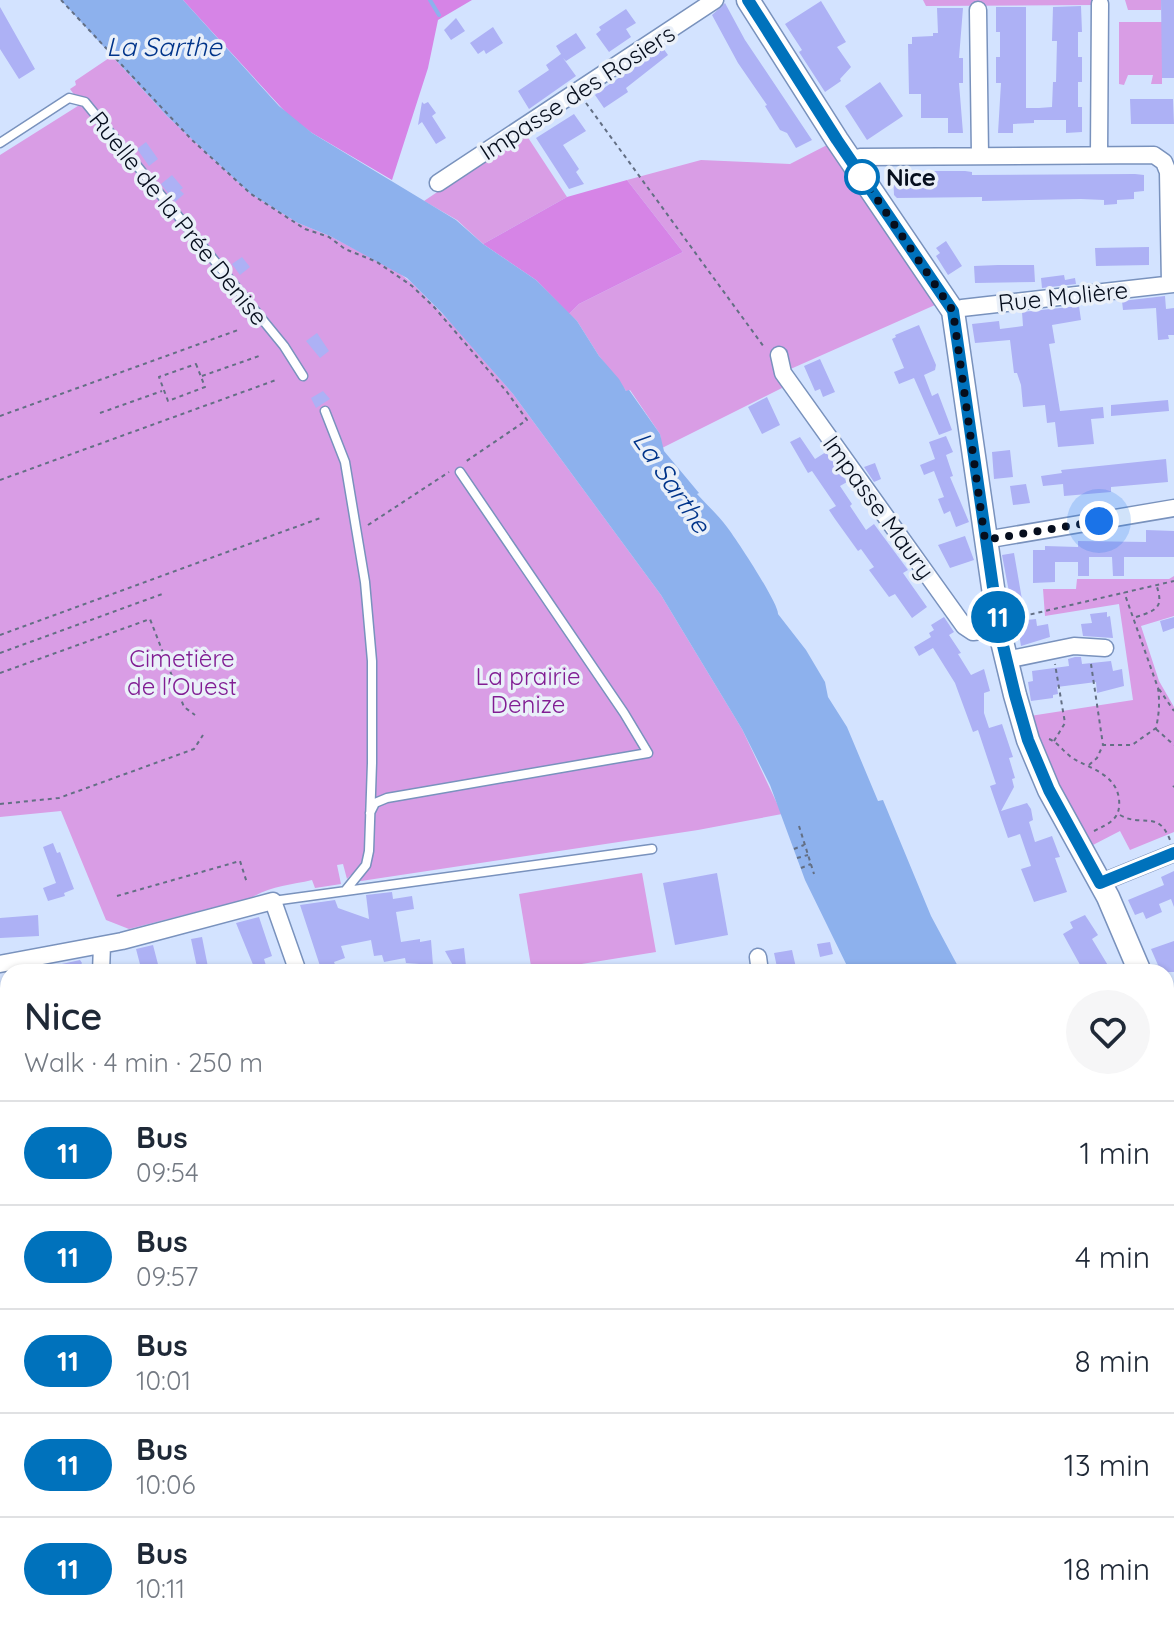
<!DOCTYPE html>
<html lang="en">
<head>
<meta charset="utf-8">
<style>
  body { margin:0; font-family:Quicksand,sans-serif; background:#f6f6f7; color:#1f2937; height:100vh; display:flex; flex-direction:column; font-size:30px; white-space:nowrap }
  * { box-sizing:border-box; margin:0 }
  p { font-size:26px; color:#747a83 }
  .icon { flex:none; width:44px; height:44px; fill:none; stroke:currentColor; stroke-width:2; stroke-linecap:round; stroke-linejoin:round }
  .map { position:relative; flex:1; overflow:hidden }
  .drawer { position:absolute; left:0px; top:964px; width:1174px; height:672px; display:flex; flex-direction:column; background:#fff; border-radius:24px 24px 0 0; box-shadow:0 2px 6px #0004 }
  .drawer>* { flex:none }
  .badge { padding:0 16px; border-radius:26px; font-size:28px; line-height:52px }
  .you { position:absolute; width:40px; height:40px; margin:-20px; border:6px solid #fff; border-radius:50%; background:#1a73e8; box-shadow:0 0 0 12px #1a73e833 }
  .map>.badge { position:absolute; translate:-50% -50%; box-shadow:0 0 0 4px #fff }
  .round { display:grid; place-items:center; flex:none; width:84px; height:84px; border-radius:42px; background:#f6f6f7 }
  .headline { display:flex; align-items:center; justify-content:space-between; height:136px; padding:0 24px }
  h1 { font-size:38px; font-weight:600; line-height:60px }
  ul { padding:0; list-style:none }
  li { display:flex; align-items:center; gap:24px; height:104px; padding:0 24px; border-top:2px solid #e0e1e3 }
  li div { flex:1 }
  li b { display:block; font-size:30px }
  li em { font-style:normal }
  li .badge { min-width:88px; font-weight:700; text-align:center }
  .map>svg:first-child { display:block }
</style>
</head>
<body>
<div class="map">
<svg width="1174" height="1636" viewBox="0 0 1174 1636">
  <rect width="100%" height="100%" fill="#d3e3ff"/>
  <path fill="#d99de5" d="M923 0H1097L1095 5 926 6Z
    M1125 0H1161V10H1128Z
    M1119 22H1162V84H1151L1153 75H1128L1124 85 1119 84Z
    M112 56 167 116 251 194 298 223 330 236 398 272 413 284 457 329 513 394 661 595 742 729 782 814 698 830 361 881 351 875 347 879 343 864 337 865 341 884 315 888 312 880C291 885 270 886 251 898L129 929 106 920 61 811 0 817V155L81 104 70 89 76 85 75 81Z
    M525 133 567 197 483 244 457 220 424 201Z
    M829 144 935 305 777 375 784 387 662 448 660 434 630 390 627 392 599 356 577 321 569 314 579 304 683 252 627 180 701 160 790 164Z
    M1174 576V616L1141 626 1159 681 1174 707V832L1130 850 1120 831 1091 846 1053 777 1030 716 1133 700 1119 604 1045 616 1043 589H1076L1077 579H1169Z
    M642 873 656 952 532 972 519 894Z
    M372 1628H811L819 1636H381Z"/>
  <path fill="#d684e6" d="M183 0H472L438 20 428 68 392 180 312 133 290 117Z
    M627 180 683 252 579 304 569 314 536 280 483 244 567 197Z"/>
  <path fill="#8db1ed" d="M61 0H183L279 106 312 133 456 220 483 244 536 280 577 321 599 356 619 379 626 391 629 390 660 434 664 451 699 493 697 494C707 505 719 516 727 527 737 540 779 604 778 614L806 650 825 682 828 697 847 727 878 801 883 800 931 916 961 972H850L805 880 770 785 742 729 661 595 513 394 442 313 407 278 330 236 298 223 251 194 167 116Z
    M1166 1387 1174 1406V1627L1171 1626 1166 1615 1169 1610 1166 1604Z"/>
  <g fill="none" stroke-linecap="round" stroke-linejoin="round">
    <path stroke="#8db1ed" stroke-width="4" d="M430 0 439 15"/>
  </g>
  <path fill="#adb1f5" d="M1161 0H1174V78H1162Z
    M821 1 846 42 837 47 851 67 840 79 841 81 825 92 799 52 802 50 785 24Z
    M725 3 745 40 812 140 796 148 787 133 780 130 765 106 767 105 738 63 712 15Z
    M1081 6 1082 32H1078V57H1082V82H1078V107H1082V132L1066 133V120H1034V123L1013 124V133H998L1001 83H996V57H1000V32H996V7H1026V108H1039L1052 107 1053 82H1056L1057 41H1052L1053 7Z
    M0 7 35 69 19 79 0 49Z
    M937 8H963L959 58H963V83H959L963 133H948V118H921V94H909L908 44H912V37L933 36V33H938Z
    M626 9 636 23 626 29 631 37 609 52 596 34 601 30 599 27Z
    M456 18 465 31 451 40 444 30Z
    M493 27 503 43 486 54 484 50 478 54 470 43Z
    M576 33 586 48 566 61 563 58 576 76 529 109 518 91 549 70 546 65 561 54 556 46Z
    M663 48 668 55 626 88 628 92 604 108 595 95 598 92Z
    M880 82 903 116 867 140 845 106Z
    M1130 99H1173L1174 124H1131Z
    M422 102 424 104 428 102 436 113 432 116 446 138 436 144 422 122 418 125Z
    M574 114 586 131 563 145 579 169 576 172 584 184 569 189 536 138Z
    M146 142 158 159 149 166 137 149Z
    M901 171H965L972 172V175L1135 174 1144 175V191L1134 192V199L1117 200V204L1104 205V200L1081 199 982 201V197L897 198 894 195 893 173Z
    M172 175 183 188 180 190 184 194 175 202 161 184Z
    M946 241 962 266 948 275 936 256 940 253 936 248Z
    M1149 247V265L1096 266 1095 248Z
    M242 257 250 267 240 275 232 264Z
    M998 265H1034L1035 282 975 283 974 266Z
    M1064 275 1065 280 1075 278 1076 284 1042 288 1041 278Z
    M1165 296 1166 309 1174 308V335H1168L1169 339 1158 340 1156 308 1123 310 1122 301Z
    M1079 306 1081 320 1052 325 1055 343 1049 344 1060 411 1103 407 1104 418 1091 419 1094 444 1058 447 1055 422 1047 423 1045 405 1023 407 1021 385 1017 373H1014L1010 340 975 343 972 324 999 321 1000 329 1023 326 1022 312Z
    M919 325 936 365 935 370 924 375 932 396 938 393 952 430 939 435 914 378 899 384 894 372 904 368 892 339 896 337 895 335Z
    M317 333 329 351 320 358 306 341Z
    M820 359 835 392 823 397 820 389 815 391 804 366Z
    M323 391 330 399 316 408 311 398Z
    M767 397 780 425 762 434 748 407Z
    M1168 400 1169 411 1111 416V405Z
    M946 436 953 452 946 455 953 476 950 477 969 522 956 527 950 511 944 514 938 499 944 497 934 471 924 475 920 465 935 459 929 442Z
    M800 437 815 459 826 452 847 482 840 486 852 504 850 506 866 530 874 524 908 570 903 573 927 607 912 618 895 594 889 597 869 570 874 567 861 549 858 551 835 519 829 510 836 506 812 471 808 473 790 442Z
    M1010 450 1013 477 994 479 992 452Z
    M1166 459 1168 482 1111 487V492L1064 496 1063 484 1043 486 1041 476 1062 473 1061 470Z
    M875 463 881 479 874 482 864 467Z
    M1026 484 1030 503 1013 505 1010 486Z
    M1146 530 1174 531V557H1124V576H1113L1112 557H1089V576H1078V562H1055V582L1033 583V550H1045V546L1078 547V541L1146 542Z
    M965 536 974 560 950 568 938 545Z
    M1014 553 1024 611 1013 613 1002 555Z
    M1107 612V617L1110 616 1113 638 1083 636 1081 624 1092 623 1090 614Z
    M944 617 954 632 949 635 961 653 958 654 971 675 984 669 990 691 984 693V713L989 728 1002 724 1013 757 1009 758 1015 778 1012 779 1014 787 1001 811 1027 803 1031 809 1033 820 1029 822 1035 842 1052 836 1060 857 1055 858 1067 892 1034 902 1021 869 1031 866 1020 834 1008 838 990 786 996 784 978 730 973 732 955 683 933 648 919 656 914 647 931 637 929 633 934 630 931 625Z
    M1174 617V628L1163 632 1160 621Z
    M1036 619 1037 626 1048 624 1050 637 1021 646 1017 621Z
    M1075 657H1081L1082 664 1111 661 1113 671 1122 669 1124 686 1097 693 1096 682 1057 687 1058 694 1053 695V698L1031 701 1028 682 1033 681 1032 671 1069 666 1068 659Z
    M53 843 57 853 60 852 74 889 64 893 65 896 48 901 43 888 56 883 43 847Z
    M1174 871V907L1171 899 1159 904 1162 912 1146 919 1143 912 1135 915 1128 900 1164 885 1161 877Z
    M717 873 728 935 675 945 663 883Z
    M392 892 393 899 412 896 414 909 396 912 401 942 420 939V942L431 940 433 965 406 963 405 958 384 962 382 955 374 956 371 940 341 946 345 958 334 962 338 972H322L300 905 335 900 338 908 369 919 366 895Z
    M38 915 39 936 0 938V918Z
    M1085 915 1098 935 1092 939 1112 972H1084L1063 934 1073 928 1070 922Z
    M259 917 272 956 264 959 268 972H256L236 923Z
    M202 937 209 972H198L191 939Z
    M1174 941V972H1161L1151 949Z
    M830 942 833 954 820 957 817 944Z
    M153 945 160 972H142L136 949Z
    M464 948 466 966 456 971 445 951Z
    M792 950 797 972H778L774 953Z
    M80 960 82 963 76 972H25Z"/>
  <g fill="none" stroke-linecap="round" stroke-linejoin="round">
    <defs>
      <path id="lane" d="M0 143 69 98 85 102 284 346 303 376
        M325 411 345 462 365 582 372 661V763L369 851 366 865 345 891
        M370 813 375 803 387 798 648 753 624 713 460 472
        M273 901 652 849"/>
      <path id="street" d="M978 10 980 155
        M1099 154 1100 4
        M851 160 860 157 1154 155 1164 162 1168 172 1170 284
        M438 183 715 0
        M953 311 962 308 1174 284
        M779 355 783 373 964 626 973 632 999 629
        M985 540 1174 508
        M1006 660 1074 646 1105 648
        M1100 883 1174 853
        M758 957 760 972
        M0 964 122 941 273 901 298 972
        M101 972 102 945
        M1166 1010 1174 1007
        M0 1167H8
        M0 1478 8 1479
        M857 1628 864 1636
        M1055 1628 1058 1636
        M86 1636 88 1628
        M1002 1636 1011 1628"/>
      <path id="secondary" d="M748 0 837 140 953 311 999 629 1015 695 1028 740 1049 790 1108 897 1140 972
        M1166 1032 1174 1050"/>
    </defs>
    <use href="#lane" stroke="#7992bd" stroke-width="11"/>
    <use href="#street" stroke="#7992bd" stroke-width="19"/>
    <use href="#secondary" stroke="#7992bd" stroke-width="25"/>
    <path stroke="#636f84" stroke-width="2" stroke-dasharray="4 4" stroke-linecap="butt" d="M61 0 192 140 251 194 305 229 329 237 345 249 377 262 412 286 434 307 507 392 527 420 465 462
      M586 103 764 347
      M196 364 205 387 168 401 159 377Z
      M202 376 259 356
      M100 413 162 391
      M0 416 238 330
      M0 480 276 380
      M368 525 449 472
      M1136 617C1158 610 1164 607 1156 584
      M1015 618 1174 581
      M0 635 323 517
      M0 653 165 593
      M1091 664 1103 745
      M0 673 150 619 184 707 195 715
      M1159 689 1174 711
      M1156 729 1174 745
      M1049 739C1059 743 1064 753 1074 759 1092 769 1116 775 1119 799 1121 819 1110 823 1094 831
      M1054 741 1065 723 1055 664
      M1089 765 1097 758 1103 745H1132L1156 728C1159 714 1160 703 1158 688L1124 592
      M1173 787 1174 786
      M0 804 59 798 194 749 203 735
      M1120 815C1142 828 1158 809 1170 840
      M799 826 814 874
      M794 849 804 845
      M797 858 808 855
      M801 868 811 864
      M117 896 240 861 247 883
      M561 1628 568 1636"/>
    <use href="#lane" stroke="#fff" stroke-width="8"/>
    <use href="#street" stroke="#fff" stroke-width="16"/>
    <use href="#secondary" stroke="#fff" stroke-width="22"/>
  </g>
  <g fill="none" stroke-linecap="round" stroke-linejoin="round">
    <defs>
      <path id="line" d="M748 0 837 140 953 311 999 629 1015 695 1028 740 1049 790 1100 883 1174 853"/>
    </defs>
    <use href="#line" stroke="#fff" stroke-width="18"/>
    <use href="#line" stroke="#0072bc" stroke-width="12"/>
    <path stroke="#060e1d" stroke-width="8" stroke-dasharray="0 14.4" d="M862 177 953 311 985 540 1099 521"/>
  </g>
  <circle fill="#fff" stroke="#0072bc" stroke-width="4" cx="862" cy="177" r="16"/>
  <g text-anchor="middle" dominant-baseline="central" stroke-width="7" stroke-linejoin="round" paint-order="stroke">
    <g font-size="24" fill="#060e1d" stroke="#eaf0f9">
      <text transform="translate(577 92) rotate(-33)">Impasse des Rosiers</text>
      <text transform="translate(179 218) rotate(51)">Ruelle de la Prée Denise</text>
      <text transform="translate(1063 296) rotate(-6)">Rue Molière</text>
      <text transform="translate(879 507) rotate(54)">Impasse Maury</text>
    </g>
    <g font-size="24" font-weight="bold" fill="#060e1d" stroke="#eaf0f9" text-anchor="start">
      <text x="886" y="177">Nice</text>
    </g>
    <g font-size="24" fill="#811d93" stroke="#eaf0f9">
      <text x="182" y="658">Cimetière<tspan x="182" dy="28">de l'Ouest</tspan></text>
      <text x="528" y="676">La prairie<tspan x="528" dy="28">Denize</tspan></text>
    </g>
    <g font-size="26" font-style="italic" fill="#00348a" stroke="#eaf0f9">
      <text x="164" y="46">La Sarthe</text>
      <text transform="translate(672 482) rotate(56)">La Sarthe</text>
    </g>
  </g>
</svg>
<div class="you" style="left:1099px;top:521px"></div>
<b class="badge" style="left:998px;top:617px;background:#0072bc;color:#fff">11</b>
<section class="drawer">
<div class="headline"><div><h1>Nice</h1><p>Walk · 4 min · 250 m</p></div><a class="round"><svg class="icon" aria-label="heart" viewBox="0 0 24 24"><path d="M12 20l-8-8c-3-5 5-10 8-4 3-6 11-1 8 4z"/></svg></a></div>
<ul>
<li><span class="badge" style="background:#0072bc;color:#fff">11</span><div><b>Bus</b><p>09:54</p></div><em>1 min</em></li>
<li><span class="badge" style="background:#0072bc;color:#fff">11</span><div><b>Bus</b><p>09:57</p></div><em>4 min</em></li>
<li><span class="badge" style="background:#0072bc;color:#fff">11</span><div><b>Bus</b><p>10:01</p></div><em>8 min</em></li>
<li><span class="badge" style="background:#0072bc;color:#fff">11</span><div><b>Bus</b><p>10:06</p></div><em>13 min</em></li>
<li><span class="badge" style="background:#0072bc;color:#fff">11</span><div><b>Bus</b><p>10:11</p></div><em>18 min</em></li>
</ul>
</section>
</div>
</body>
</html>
